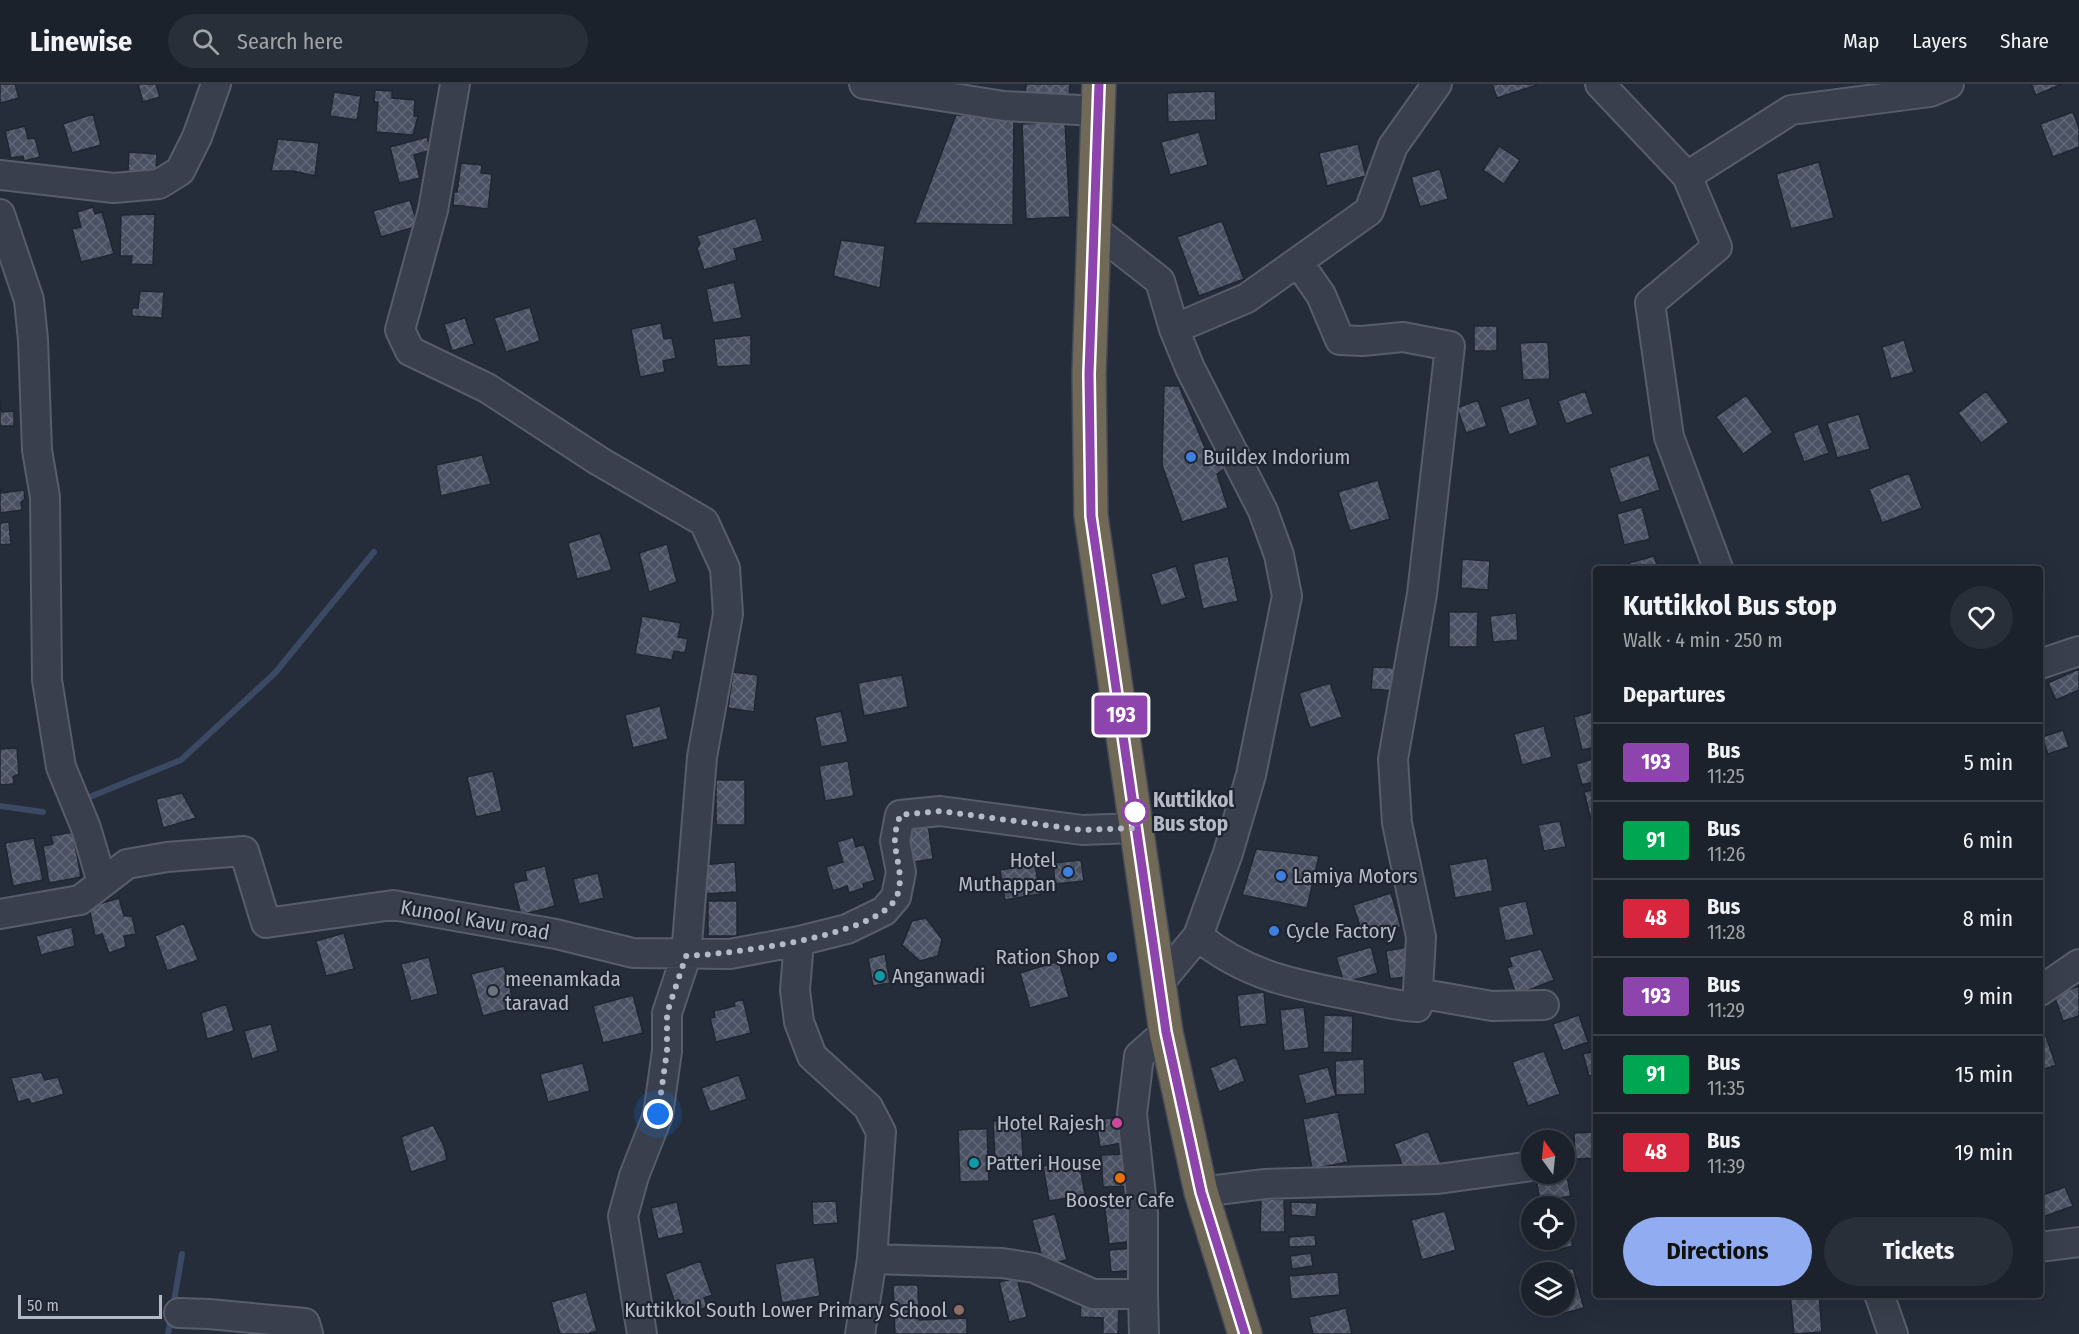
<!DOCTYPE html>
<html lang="en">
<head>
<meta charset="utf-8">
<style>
  body { margin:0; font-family:"Fira Sans Condensed",sans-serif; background:#292f38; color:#f1f3f6; height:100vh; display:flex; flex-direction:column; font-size:22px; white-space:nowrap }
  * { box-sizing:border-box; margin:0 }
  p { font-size:20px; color:#a0a4a9 }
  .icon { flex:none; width:33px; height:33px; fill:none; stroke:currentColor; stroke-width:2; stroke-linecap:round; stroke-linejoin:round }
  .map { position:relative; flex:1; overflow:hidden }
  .details { position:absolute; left:1593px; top:482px; width:450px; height:732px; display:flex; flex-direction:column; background:#1c222c; border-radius:6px; box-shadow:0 6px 24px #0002,0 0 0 2px #3a3f48 }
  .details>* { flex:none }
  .badge { padding:0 12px; border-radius:4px; font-size:21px; line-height:39px }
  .needle { width:39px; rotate:345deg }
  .fabs { position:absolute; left:1521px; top:1046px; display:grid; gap:12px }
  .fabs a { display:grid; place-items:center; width:54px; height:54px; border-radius:50%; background:#1c222c; box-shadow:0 6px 24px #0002,0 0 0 2px #3a3f48; font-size:30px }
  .scale { position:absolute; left:18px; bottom:15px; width:144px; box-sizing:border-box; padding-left:6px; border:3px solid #b5bac7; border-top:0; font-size:16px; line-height:21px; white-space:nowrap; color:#b5bac7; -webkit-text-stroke:4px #1e2430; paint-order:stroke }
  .you { position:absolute; width:30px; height:30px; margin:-15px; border:4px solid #fff; border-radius:50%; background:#1a73e8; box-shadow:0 0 0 9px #1a73e833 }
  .map>.badge { position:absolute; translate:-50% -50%; box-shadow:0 0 0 3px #fff }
  h2 { padding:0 30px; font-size:22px; line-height:54px }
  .round { display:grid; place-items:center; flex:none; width:63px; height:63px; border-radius:32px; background:#292f38 }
  .head { display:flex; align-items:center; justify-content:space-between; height:102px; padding:0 30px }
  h1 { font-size:28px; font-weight:700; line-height:45px }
  .primary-button { display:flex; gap:12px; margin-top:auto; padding:12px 30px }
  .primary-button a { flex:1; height:69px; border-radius:36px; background:#91acf0; color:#111; font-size:24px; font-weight:700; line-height:69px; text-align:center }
  .primary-button a+a { background:#292f38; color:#f1f3f6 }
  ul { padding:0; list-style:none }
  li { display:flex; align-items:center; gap:18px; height:78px; padding:0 30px; border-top:2px solid #3a3f48 }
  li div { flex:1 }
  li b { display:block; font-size:22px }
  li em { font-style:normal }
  li .badge { min-width:66px; font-weight:700; text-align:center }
  header { display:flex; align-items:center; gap:36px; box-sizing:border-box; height:84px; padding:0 30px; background:#1c222c; border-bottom:2px solid #3a3f48 }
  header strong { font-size:28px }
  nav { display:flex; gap:33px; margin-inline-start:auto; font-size:21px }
  .search { width:420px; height:54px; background:#292f38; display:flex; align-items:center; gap:15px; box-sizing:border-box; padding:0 21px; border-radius:33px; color:#a0a4a9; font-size:22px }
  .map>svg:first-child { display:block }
</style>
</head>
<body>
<header>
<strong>Linewise</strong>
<div class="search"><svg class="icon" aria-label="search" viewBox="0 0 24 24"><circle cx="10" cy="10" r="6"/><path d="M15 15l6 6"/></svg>Search here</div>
<nav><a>Map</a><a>Layers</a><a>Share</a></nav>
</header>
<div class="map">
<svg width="2079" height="1250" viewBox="0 0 2079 1250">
  <defs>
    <pattern id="building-cross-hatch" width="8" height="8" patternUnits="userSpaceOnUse" patternTransform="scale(1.5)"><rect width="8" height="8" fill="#4a5162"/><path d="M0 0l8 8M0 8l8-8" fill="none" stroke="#626877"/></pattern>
  </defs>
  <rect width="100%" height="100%" fill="#252d3b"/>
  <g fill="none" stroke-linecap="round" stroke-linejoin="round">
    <path stroke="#3c4963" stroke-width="6" d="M87 714 181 676 275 589 374 468
      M0 722 43 728
      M173 1223 182 1170
      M168 1250 171 1233"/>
  </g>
  <path fill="url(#building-cross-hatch)" stroke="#202632" stroke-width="1.5" d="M0 0H15L19 14 0 19Z
    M138 0H156L160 13 143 18Z
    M1026 0H1070L1069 17 1025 15Z
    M1492 0H1537V1L1497 14Z
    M2031 0H2062L2036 11Z
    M375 6 392 7V14L415 16 414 32H418L413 51 376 48 378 18H374Z
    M1215 7 1216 36 1168 38 1167 9Z
    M334 8 361 12 357 36 330 32Z
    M2073 28 2079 44V63L2053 73 2040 40Z
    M93 30 101 61 72 69 63 40Z
    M956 31H1014L1013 141 915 139Z
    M1065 38 1070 133 1026 135 1022 40Z
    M25 42 28 55 35 54 40 73 24 77 23 72 11 74 5 47Z
    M1199 48 1208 81 1170 91 1161 58Z
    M427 53 431 66 414 71 420 94 399 99 390 63Z
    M278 55 319 59 315 92 293 87H271Z
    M1358 60 1366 92 1327 102 1319 69Z
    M1499 62 1520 76 1504 100 1483 86Z
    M129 68 157 70 156 89 128 87Z
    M1819 78 1834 134 1791 145 1776 90Z
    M461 79 482 81 481 89 492 90 488 125 453 121 454 108H457Z
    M1440 85 1448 115 1420 123 1411 93Z
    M410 116 418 142 381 153 373 127Z
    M93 123 95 130 102 128 114 170 81 178 72 145 81 143 77 128Z
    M155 130 153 181 131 180 132 172H120L121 131Z
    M756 134 763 157 734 165 737 176 704 186 697 164 700 160 697 152Z
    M1222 137 1244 195 1199 212 1177 153Z
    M841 156 885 162 880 204 833 192Z
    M734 198 742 234 713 239 706 205Z
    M140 207 164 208 162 234 132 232V224H138Z
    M530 223 540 257 506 268 494 234Z
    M465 234 474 260 452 267 444 240Z
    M661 239 664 255 672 254 676 274 663 277 665 288 640 293 631 245Z
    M1474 242H1497V267H1474Z
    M751 251V281L717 283 714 255Z
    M1904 256 1914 288 1891 295 1882 263Z
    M1548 258 1550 295 1523 296 1520 259Z
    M1164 302H1179L1206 366 1217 363 1224 385 1217 390 1228 424 1182 438 1162 381Z
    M1585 307 1593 330 1566 340 1558 317Z
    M1986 307 2009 338 1981 359 1958 329Z
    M1746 311 1773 348 1743 370 1716 333Z
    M1529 314 1538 341 1509 351 1500 323Z
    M0 316 2 328 14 327V342H0Z
    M1478 316 1487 342 1466 349 1457 324Z
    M1859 330 1870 365 1837 374 1827 339Z
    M1818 340 1829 369 1804 378 1793 349Z
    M482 371 491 400 441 412 436 381Z
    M1649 371 1660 406 1620 419 1609 384Z
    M1909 389 1922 424 1882 439 1869 405Z
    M1378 396 1390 435 1350 447 1338 408Z
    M0 403 1 409 24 406 25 415 21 418 22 426 0 429Z
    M1642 423 1650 455 1624 461 1617 430Z
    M9 438 11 460 0 461V439Z
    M600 449 612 486 577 495 568 459Z
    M667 460 677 498 649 508 639 469Z
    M1228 472 1238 517 1203 525 1193 480Z
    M1654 472 1658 484H1631L1629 479Z
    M1462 475 1490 477 1488 506 1461 504Z
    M1176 482 1186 514 1161 522 1151 490Z
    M1449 528H1478L1477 563H1449Z
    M1516 529 1518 556 1493 558 1490 532Z
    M642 532 681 539 678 553 688 555 685 569 674 567 672 576 635 570Z
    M1373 583 1397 584 1395 607 1371 605Z
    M2079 585V606L2056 616 2048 599Z
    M733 588 758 591 754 628 728 624Z
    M902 591 908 623 864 632 858 599Z
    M1330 599 1342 633 1310 644 1299 609Z
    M660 622 668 655 633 664 625 631Z
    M841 627 848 658 821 663 815 633Z
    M1596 627V663L1582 666 1574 633Z
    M1544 642 1552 673 1522 681 1514 650Z
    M2063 646 2069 663 2048 670 2042 653Z
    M17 664 19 690 13 693 14 700 0 701V665Z
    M1596 674V697L1582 701 1576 680Z
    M848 677 854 712 825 717 819 682Z
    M493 687 502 727 476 733 467 693Z
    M716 696H745V741H716Z
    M1596 705V735L1591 736 1584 708Z
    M182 709 196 734 163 744 156 715Z
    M1560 737 1566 763 1544 767 1538 741Z
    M928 740 933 775 908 779 903 744Z
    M73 748 81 793 49 799 43 762 53 760 51 752Z
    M853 753 856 763 864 760 875 796 863 800 864 804 849 809 847 802 833 807 826 783 843 778 837 758Z
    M34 754 43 796 13 802 5 759Z
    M1256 765 1319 772 1307 824 1242 811Z
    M1487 774 1493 807 1455 814 1449 781Z
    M1081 776 1084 797 1055 800 1053 779Z
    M735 778 737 808 702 810 700 781Z
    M1035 780 1040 810 1005 816 1000 786Z
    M545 782 555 822 521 831 513 799 527 796 525 787Z
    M598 789 604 814 579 820 573 795Z
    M1391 809 1401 843 1364 854 1353 821Z
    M119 814 124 832H132L136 850 124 852 126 863 109 869 102 850 95 852 89 823Z
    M708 817H737V852H708Z
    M1526 817 1534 851 1505 857 1498 823Z
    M926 834 942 855 938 872 920 877 902 861 912 837Z
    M184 839 198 876 167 887 155 852Z
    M72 843 75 862 41 871 36 852Z
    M344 849 354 885 326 892 316 857Z
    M1371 863 1378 889 1344 899 1336 873Z
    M1408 863 1412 892 1390 895 1386 867Z
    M1541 865 1554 896 1516 911 1507 884 1512 882 1509 873Z
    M885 870 890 899 873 902 868 874Z
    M429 873 438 910 411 917 401 880Z
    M1059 877 1069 913 1030 924 1020 889Z
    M504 882 515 923 483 932 471 890Z
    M2079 902V932L2063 937 2054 911Z
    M1264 908 1267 940 1240 943 1237 911Z
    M633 911 643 949 603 959 593 922Z
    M743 915 751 949 716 958 710 934 715 933 714 927 735 922 734 918Z
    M226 920 234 947 207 955 201 929Z
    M1304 923 1309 964 1284 967 1280 926Z
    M1324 931 1353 932 1352 969 1323 968Z
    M1579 931 1588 958 1563 967 1553 940Z
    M271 940 278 967 252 975 244 947Z
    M2044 947 2056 981 2040 987V949Z
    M1544 967 1560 1010 1528 1022 1512 978Z
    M1596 967V990L1589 992 1583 970Z
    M1236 973 1245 997 1219 1008 1210 984Z
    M1364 975 1365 1010 1336 1011 1335 977Z
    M583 979 590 1007 548 1018 540 990Z
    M1328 983 1336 1012 1306 1020 1298 991Z
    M41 988 45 996 58 993 64 1010 31 1020 29 1015 18 1018 11 994Z
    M739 991 747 1015 710 1028 701 1004Z
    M1338 1028 1348 1078 1312 1085 1303 1035Z
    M1118 1033 1122 1059 1100 1063 1096 1036Z
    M1021 1036 1023 1073 995 1075 993 1037Z
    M433 1041 444 1062 447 1076 411 1088 401 1053Z
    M971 1045H987L989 1097 960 1098 958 1046Z
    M1428 1047 1441 1080 1407 1093 1394 1060Z
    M1596 1048V1074L1575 1075 1574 1049Z
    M1130 1070 1132 1102 1103 1103 1101 1071Z
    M1079 1076 1085 1111 1049 1117 1043 1082Z
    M1566 1088 1571 1112 1540 1117 1536 1094Z
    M2065 1103 2073 1122 2040 1134V1112Z
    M1129 1114 1134 1157 1109 1160 1104 1117Z
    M1261 1115H1284L1285 1148H1260Z
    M836 1117 838 1139 813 1141 812 1118Z
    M677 1118 684 1149 658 1155 651 1124Z
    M1291 1118 1317 1119 1316 1133 1291 1131Z
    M1445 1127 1456 1166 1422 1176 1411 1136Z
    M1055 1130 1067 1176 1044 1181 1032 1136Z
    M1565 1131 1573 1162 1549 1168 1545 1155H1564Z
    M1315 1151 1316 1162 1289 1163V1153Z
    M1136 1164 1138 1186 1111 1188 1109 1166Z
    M1311 1169 1313 1182 1292 1185 1290 1172Z
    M814 1173 820 1212 782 1219 775 1180Z
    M700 1177 712 1211 704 1214 708 1223 680 1233 665 1190Z
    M1573 1184 1584 1224 1549 1233 1546 1221H1564V1188H1558Z
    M1338 1188 1340 1211 1291 1215 1289 1192Z
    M1017 1194 1027 1233 1009 1238 999 1198Z
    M893 1201H918L919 1236 967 1234V1250H895Z
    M586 1208 597 1247 586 1250H560L551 1218Z
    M1790 1210H1819L1822 1248 1794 1250Z
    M1081 1220 1119 1221 1118 1250H1103V1234L1080 1233Z
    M1346 1224 1352 1250H1313L1309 1233Z"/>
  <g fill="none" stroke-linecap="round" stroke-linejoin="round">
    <defs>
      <path id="minor" d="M455 0 433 126 400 246 410 267 487 304 599 377 704 438 725 484 728 530 702 673 686 872 667 929V967L658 1031 634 1092 623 1132 642 1250
        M864 0 1004 22 1098 27
        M1600 0 1687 92 1717 163 1650 219 1669 353 1718 484
        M0 91 114 104 159 100 180 87 197 53 216 0
        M1687 92 1791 26 1930 8 1949 0
        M0 130 29 216 33 256 37 366 45 413 47 596 61 683 86 744 102 798
        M1095 146 1160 197 1174 245 1247 214 1369 127 1393 62 1437 0
        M2040 580 2079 567
        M1137 744 1082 746 940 727 900 731 895 757 901 788 896 813 884 827 847 845 799 857 795 906 799 938 812 972 868 1023 881 1048 872 1175 1002 1179 1034 1184 1093 1210H1143V1129L1132 1030 1139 972 1166 948
        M0 830 80 816 127 780 167 773 244 767 266 839 393 821 556 850 633 869 730 870 799 857
        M1198 852C1244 891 1296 901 1354 912 1376 916 1395 922 1417 923L1421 853 1397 739 1393 675 1422 510 1450 262 1403 253 1362 257 1340 256 1321 211 1298 178
        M1159 899 1198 852 1228 769 1251 691 1287 512 1279 471 1263 427 1190 284 1174 245
        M2040 907 2079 880
        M1418 909 1492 922 1544 921
        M1201 1108 1265 1100 1438 1095 1532 1082
        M2040 1163 2079 1158
        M1143 1210 1144 1250
        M1879 1210 1893 1250
        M179 1229 209 1230 305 1239 308 1250
        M860 1250 872 1175"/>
      <path id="highway" d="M1099 0 1089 290 1091 432 1166 948 1201 1108 1245 1250"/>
    </defs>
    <use href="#minor" stroke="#575d6a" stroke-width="32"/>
    <use href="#highway" stroke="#444a56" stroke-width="36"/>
    <use href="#minor" stroke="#393f4c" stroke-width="28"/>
    <use href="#highway" stroke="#716957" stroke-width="33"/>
  </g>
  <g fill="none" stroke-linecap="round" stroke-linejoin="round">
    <defs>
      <path id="line" d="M1099 0 1089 290 1091 432 1166 948 1201 1108 1245 1250"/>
    </defs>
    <use href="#line" stroke="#fff" stroke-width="14"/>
    <use href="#line" stroke="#8e44ad" stroke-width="9"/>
    <path stroke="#b5bac7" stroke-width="6" stroke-dasharray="0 10.8" d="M658 1030 667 967V929L686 872C728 870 880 853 897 812 904 792 896 777 895 758 894 749 898 739 900 731L940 727 1082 746 1137 744 1135 728"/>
  </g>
  <g fill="#3f7fe0" stroke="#1e2430" stroke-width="2">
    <circle cx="1191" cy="373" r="6"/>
    <circle cx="1068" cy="788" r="6"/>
    <circle cx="1281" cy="792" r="6"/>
    <circle cx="1274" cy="847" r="6"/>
    <circle cx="1112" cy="873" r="6"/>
  </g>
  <circle fill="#fff" stroke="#8e44ad" stroke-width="3" cx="1135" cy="728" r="12"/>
  <g fill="#0f9aa8" stroke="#1e2430" stroke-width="2">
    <circle cx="880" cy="892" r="6"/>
    <circle cx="974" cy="1079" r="6"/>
  </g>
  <circle fill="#6b7280" stroke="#1e2430" stroke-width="2" cx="493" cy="907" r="6"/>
  <circle fill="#d1479c" stroke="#1e2430" stroke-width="2" cx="1117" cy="1039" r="6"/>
  <circle fill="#e8710a" stroke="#1e2430" stroke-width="2" cx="1120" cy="1094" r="6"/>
  <circle fill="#8d6e63" stroke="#1e2430" stroke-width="2" cx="959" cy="1226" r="6"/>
  <g text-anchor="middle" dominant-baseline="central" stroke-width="4.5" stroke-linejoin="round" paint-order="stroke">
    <g font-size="21" fill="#b5bac7" stroke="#1e2430" text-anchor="start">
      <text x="1203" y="373">Buildex Indorium</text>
      <text x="1056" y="776" text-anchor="end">Hotel<tspan x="1056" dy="24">Muthappan</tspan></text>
      <text x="1293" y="792">Lamiya Motors</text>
      <text x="1286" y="847">Cycle Factory</text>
      <text x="1100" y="873" text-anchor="end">Ration Shop</text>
      <text x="892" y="892">Anganwadi</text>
      <text x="505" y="895">meenamkada<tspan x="505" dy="24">taravad</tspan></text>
      <text x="1105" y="1039" text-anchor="end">Hotel Rajesh</text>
      <text x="986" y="1079">Patteri House</text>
      <text x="1120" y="1116" text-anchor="middle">Booster Cafe</text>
      <text x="947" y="1226" text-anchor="end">Kuttikkol South Lower Primary School</text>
    </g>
    <g font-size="21" font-weight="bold" fill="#b5bac7" stroke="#1e2430" text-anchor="start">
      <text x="1153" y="716">Kuttikkol<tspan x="1153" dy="24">Bus stop</tspan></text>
    </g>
    <g font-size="21" fill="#b5bac7" stroke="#1e2430">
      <text transform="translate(475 836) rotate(10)">Kunool Kavu road</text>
    </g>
  </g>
</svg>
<div class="fabs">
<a><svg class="needle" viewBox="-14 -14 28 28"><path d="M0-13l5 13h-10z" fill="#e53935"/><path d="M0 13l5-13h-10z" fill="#a0a4a9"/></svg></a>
<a><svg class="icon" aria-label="locate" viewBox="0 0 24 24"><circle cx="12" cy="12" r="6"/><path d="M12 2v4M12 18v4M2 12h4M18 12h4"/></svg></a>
<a><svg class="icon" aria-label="layers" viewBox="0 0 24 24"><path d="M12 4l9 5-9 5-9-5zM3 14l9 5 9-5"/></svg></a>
</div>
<div class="scale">50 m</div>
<div class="you" style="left:658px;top:1030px"></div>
<b class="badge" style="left:1121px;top:631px;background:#8e44ad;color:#fff">193</b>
<section class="details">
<div class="head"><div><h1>Kuttikkol Bus stop</h1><p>Walk · 4 min · 250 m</p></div><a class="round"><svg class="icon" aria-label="heart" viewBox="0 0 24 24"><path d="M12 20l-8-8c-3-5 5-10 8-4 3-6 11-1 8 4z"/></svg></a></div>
<h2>Departures</h2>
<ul>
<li><span class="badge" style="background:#8e44ad;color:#fff">193</span><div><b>Bus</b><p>11:25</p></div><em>5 min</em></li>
<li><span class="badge" style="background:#00a651;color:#fff">91</span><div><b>Bus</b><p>11:26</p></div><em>6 min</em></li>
<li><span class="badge" style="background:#d7263d;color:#fff">48</span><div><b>Bus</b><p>11:28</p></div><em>8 min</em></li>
<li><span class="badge" style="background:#8e44ad;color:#fff">193</span><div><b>Bus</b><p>11:29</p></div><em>9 min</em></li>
<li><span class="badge" style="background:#00a651;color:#fff">91</span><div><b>Bus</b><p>11:35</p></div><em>15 min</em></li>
<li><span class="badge" style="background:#d7263d;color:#fff">48</span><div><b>Bus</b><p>11:39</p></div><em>19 min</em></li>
</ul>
<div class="primary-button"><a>Directions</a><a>Tickets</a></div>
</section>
</div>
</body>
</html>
